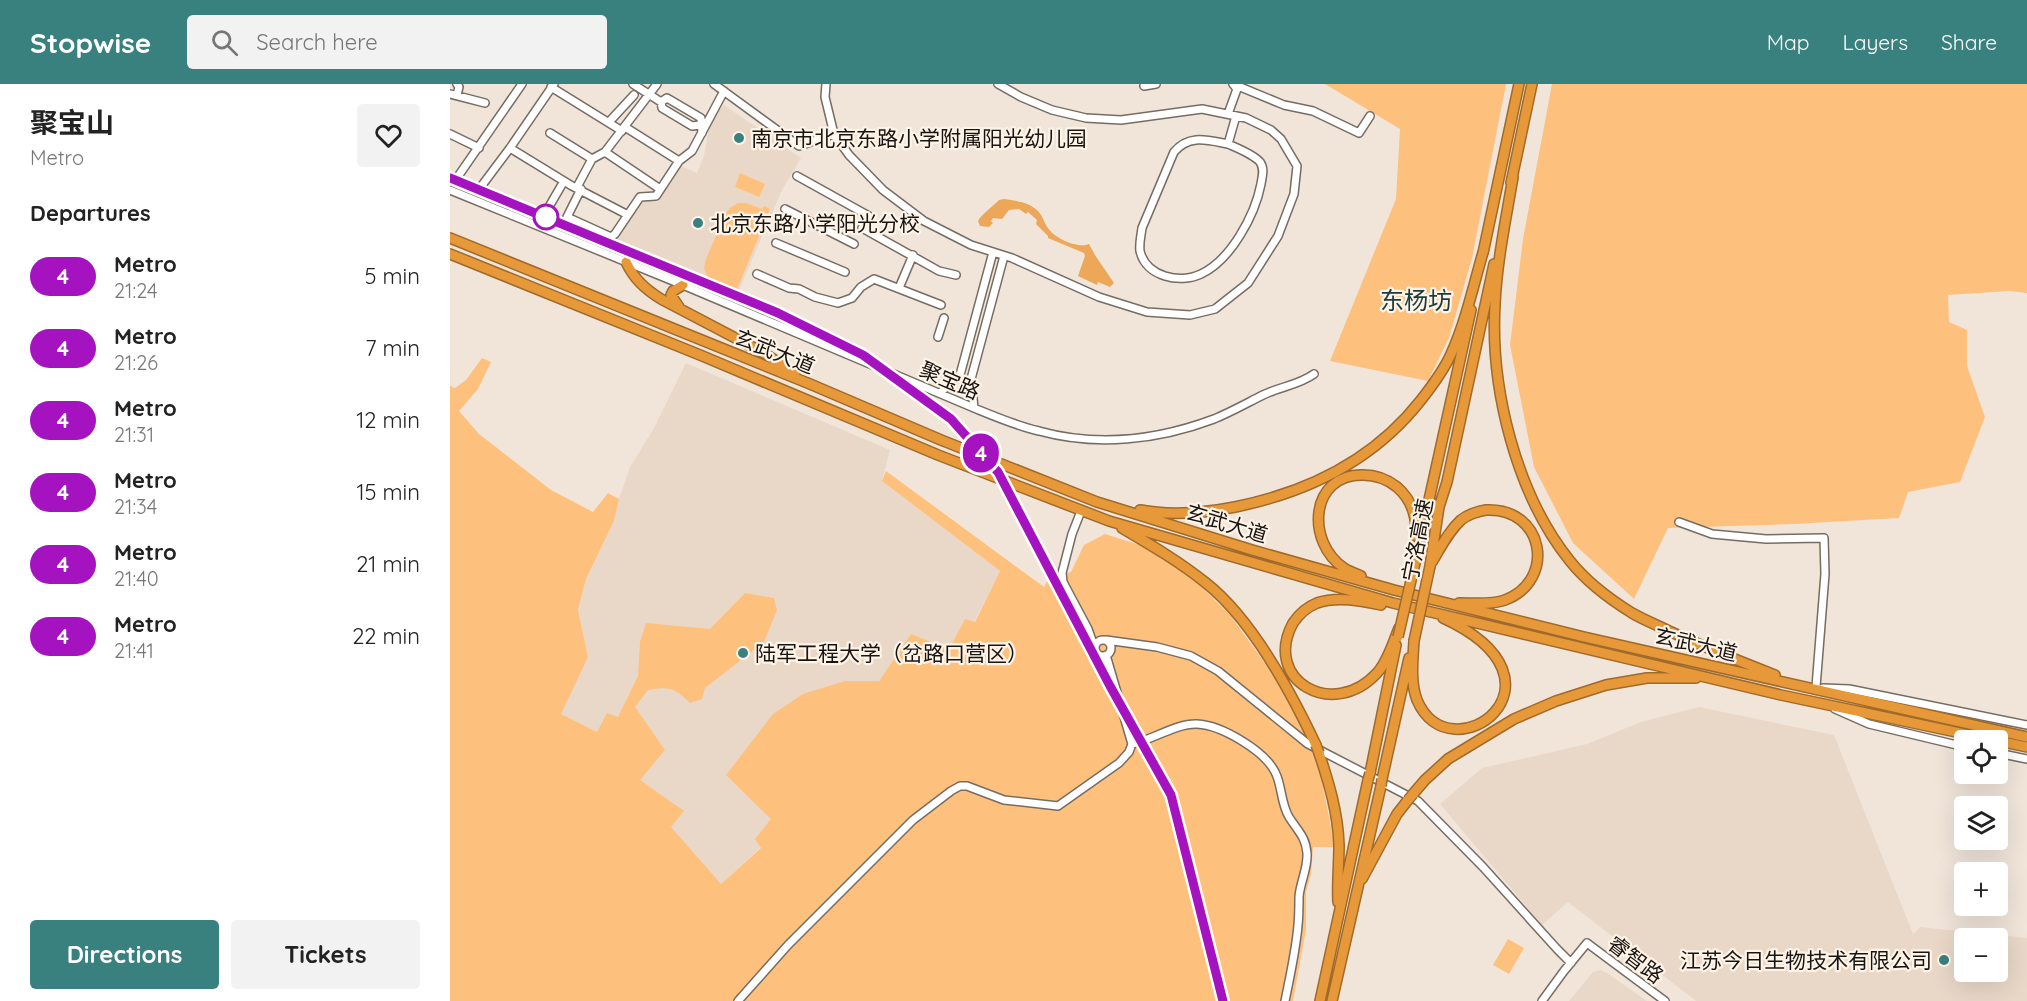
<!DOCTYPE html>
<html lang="en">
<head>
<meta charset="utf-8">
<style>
  body { margin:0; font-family:Quicksand,"Noto Sans SC",sans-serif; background:#f2f2f2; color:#222; height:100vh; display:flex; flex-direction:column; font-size:22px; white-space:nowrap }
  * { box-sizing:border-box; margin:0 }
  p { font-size:20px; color:#767676 }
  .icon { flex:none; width:33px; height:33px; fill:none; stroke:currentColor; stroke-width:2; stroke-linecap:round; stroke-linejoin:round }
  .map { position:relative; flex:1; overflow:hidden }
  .details { display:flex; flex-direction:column; background:#fff; width:450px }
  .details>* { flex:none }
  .badge { padding:0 12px; border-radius:20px; font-size:21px; line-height:39px }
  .controls { position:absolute; left:1504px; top:646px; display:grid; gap:12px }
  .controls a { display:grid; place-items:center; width:54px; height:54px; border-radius:6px; background:#fff; box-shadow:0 6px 24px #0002; font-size:30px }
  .map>.badge { position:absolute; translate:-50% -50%; box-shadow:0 0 0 3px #fff }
  h2 { padding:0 30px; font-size:22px; line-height:54px }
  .round { display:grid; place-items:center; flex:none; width:63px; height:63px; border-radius:6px; background:#f2f2f2 }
  .overview { display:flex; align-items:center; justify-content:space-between; height:102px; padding:0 30px }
  h1 { font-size:28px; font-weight:700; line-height:45px }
  .cta { display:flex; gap:12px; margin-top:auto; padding:12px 30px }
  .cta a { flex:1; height:69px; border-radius:6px; background:#38817f; color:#fff; font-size:24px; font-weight:700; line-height:69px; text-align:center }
  .cta a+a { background:#f2f2f2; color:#222 }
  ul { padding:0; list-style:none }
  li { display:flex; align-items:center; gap:18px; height:72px; padding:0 30px }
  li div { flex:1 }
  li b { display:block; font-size:22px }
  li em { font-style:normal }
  li .badge { min-width:66px; font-weight:700; text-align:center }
  header { display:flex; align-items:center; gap:36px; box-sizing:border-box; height:84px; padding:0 30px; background:#38817f; color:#fff }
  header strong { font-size:28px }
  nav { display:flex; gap:33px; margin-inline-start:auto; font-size:21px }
  .search { width:420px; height:54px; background:#f2f2f2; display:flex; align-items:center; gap:15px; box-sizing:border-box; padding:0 21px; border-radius:6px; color:#767676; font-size:22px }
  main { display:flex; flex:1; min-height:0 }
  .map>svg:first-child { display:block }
</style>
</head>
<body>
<header>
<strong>Stopwise</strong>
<div class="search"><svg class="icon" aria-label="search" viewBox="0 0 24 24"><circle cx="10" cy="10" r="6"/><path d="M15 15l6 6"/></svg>Search here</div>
<nav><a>Map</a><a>Layers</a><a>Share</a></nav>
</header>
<main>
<section class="details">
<div class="overview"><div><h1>聚宝山</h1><p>Metro</p></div><a class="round"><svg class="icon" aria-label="heart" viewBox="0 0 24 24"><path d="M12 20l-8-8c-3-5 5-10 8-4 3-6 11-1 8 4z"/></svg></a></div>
<h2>Departures</h2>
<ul>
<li><span class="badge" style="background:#a513c0;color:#fff">4</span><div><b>Metro</b><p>21:24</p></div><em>5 min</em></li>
<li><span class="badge" style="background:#a513c0;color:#fff">4</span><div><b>Metro</b><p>21:26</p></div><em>7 min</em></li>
<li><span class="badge" style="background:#a513c0;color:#fff">4</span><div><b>Metro</b><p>21:31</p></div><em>12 min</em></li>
<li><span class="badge" style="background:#a513c0;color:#fff">4</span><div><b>Metro</b><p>21:34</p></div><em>15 min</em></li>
<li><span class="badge" style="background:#a513c0;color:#fff">4</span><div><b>Metro</b><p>21:40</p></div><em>21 min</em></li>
<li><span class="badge" style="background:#a513c0;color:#fff">4</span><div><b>Metro</b><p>21:41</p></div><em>22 min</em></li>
</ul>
<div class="cta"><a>Directions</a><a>Tickets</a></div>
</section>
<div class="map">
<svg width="1577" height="917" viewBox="0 0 1577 917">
  <rect width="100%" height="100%" fill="#f1e5da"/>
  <path fill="#e9d8c8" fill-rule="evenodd" d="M274 21 351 74 332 106 287 211 163 159 192 116 207 118 231 82 247 89 254 72 259 43 266 30Z
    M236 279 440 366 432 397 550 487 524 538 515 535 499 565 461 550 429 597 321 735 311 763 271 800 89 639 138 573 128 526 136 495 164 437 169 415 180 383 204 344Z
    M1249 623 1384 651 1463 850 1470 843 1577 854V917H1246L1118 818 1092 841 990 720 1032 684 1137 660 1191 638ZM1515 855H1548V888H1515Z
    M1151 886 1157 889 1197 917H1119L1143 888Z"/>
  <path fill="#fec07d" d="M875 0H1056L1022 174 999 254 978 297 880 277 946 115 950 45Z
    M1102 0H1577V209L1559 207 1498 211 1499 238 1517 246V282L1535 333 1510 398 1458 408 1449 434 1344 440 1218 444 1184 515 1123 459 1084 383 1060 261 1073 155Z
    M290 89 315 100 309 113 285 103Z
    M288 119H296L312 125 314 122 320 125 286 208 263 198 257 192 254 184 256 175 275 131 280 124Z
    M32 274 41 278 28 305 9 327 29 350 101 406 143 428 158 409 169 415 164 437 136 495 128 526 138 573 111 630 147 648 157 629 168 633 188 592 190 558 196 539 260 545 295 509 324 514 327 526 314 558 255 604 252 615 240 619C225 604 219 602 198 606L185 623 215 666 190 696 234 727 221 743 271 800 311 764 305 755 321 735 276 691 323 630 353 610 395 597H429L461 550 499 565 515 535 525 538 550 487 432 397 436 387 594 503 599 494 621 488 634 461 655 450 693 462 739 491 780 531 836 608 868 678 885 763H863L861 790 856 808V845L843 917H0V302L5 304 16 296Z
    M1058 855 1074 864 1059 890 1043 881Z"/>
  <path fill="#eca758" d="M554 115C567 117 579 118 588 127 593 132 594 139 598 144 604 154 628 165 639 160L645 171 664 199 660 203 648 198 647 201 628 192 635 172 634 169 598 154V152L586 140 587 136 578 128 576 130 569 125 559 126 552 135 543 134 541 137 543 139 539 143 530 142 528 137C531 131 543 122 549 116Z"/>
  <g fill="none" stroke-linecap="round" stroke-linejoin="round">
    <defs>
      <path id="minor" d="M7 0 9 3 7 11
        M183 0 211 18 217 14 251 34 252 49
        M264 0 349 62 384 50
        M376 0 375 13 384 50 399 71 433 106 474 137 521 161 562 174 649 213 697 228 740 231 765 225 798 199 828 152 844 110 847 82 831 55 821 46 796 34 752 25 671 36 636 34 602 26 571 13 548 0
        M783 0 834 21 863 27 909 49 920 32
        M694 2 706 0
        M101 3 172 47
        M0 10 35 19
        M211 18 212 24 242 42 250 41
        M778 30 787 5 783 0
        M159 38 184 11
        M175 43 229 77
        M100 49 142 75
        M0 50 29 64
        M778 60C787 64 803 70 810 78 815 85 812 93 811 100 805 131 781 176 751 190 730 200 696 193 690 167 689 159 691 152 692 144L724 68C739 50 757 56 778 60L786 32
        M60 64 122 102 178 131
        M155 68 210 105
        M9 91 72 0
        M347 92 419 132
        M127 103 142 75 155 68 207 0
        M30 104 60 64 104 0
        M131 105 117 133 161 153 165 150 190 113 206 112 229 77 242 67 274 7
        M0 106 233 201 524 324C546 333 567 342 589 347 647 363 708 356 764 335 781 328 797 319 813 311 829 303 849 301 864 290
        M100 121 114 97
        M335 125 404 160
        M412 144 489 187 506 191
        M326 159 395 188
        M307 190 339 204 349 205 365 213 388 219 402 214 411 203 424 195 491 221
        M449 204 463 171
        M488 253 494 234
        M490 309 510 291 543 168
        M524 324 521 295 554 172
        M631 427 622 450 612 489 613 498 638 545 645 565
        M1229 438 1262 450 1316 455 1374 454 1375 490 1366 603
        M645 564a8 8 0 1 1 16 0a8 8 0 1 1-16 0Z
        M656 556 707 563 741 572 768 587 858 660 968 717 1033 783 1107 865 1121 879
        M1373 604 1399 605 1577 641
        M1385 625 1419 640 1515 663
        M682 660C702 656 727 639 747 640 771 641 816 667 826 690 832 703 831 720 839 733 847 746 856 753 857 769 858 785 850 798 849 813 849 822 849 831 848 841 846 866 840 892 835 917
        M1548 669 1577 675
        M288 917 338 861 463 736 501 707 510 702H517L554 716 608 722 669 679 679 668 682 660 656 571
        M1092 917 1114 887 1137 859 1215 917"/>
      <path id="highway" d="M1063 93C1056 135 1047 177 1045 220 1040 304 1066 410 1120 477 1136 497 1161 516 1182 529 1194 536 1207 541 1219 547 1254 563 1289 577 1325 591
        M1061 99 1082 0
        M0 154 360 300 491 356 647 418 802 466 944 506 1134 553 1577 653
        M1033 169 1069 0
        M0 170 250 271 488 371 659 437 943 519 1331 611 1577 663
        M176 178C184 195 195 205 211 215L314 269 345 290
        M229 223 221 211 223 207 233 201
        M690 426C721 432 754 429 785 423 859 408 924 376 971 316 982 302 994 286 1001 270 1016 237 1024 199 1034 165
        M672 444C701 461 730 478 756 499 803 536 841 608 866 661
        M982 478C991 463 998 448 1011 436 1017 431 1028 427 1036 426 1094 423 1107 496 1055 516 1042 521 1023 519 1009 519
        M965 479 1021 226
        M980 482 989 423 997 398 1044 180
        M911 492C906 489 899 488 894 484 856 459 859 390 913 391 925 391 937 395 947 403 962 416 967 432 966 452
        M931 521C912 517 887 512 867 519 857 523 849 530 843 539 812 596 883 637 927 589 938 577 943 558 949 544
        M964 557C963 575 960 598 967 616 1000 694 1132 598 993 534
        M869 669C879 699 888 729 889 761 889 780 887 799 888 818
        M920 689 946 561
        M932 695 959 574
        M963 710 975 696 998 675 1064 635 1106 617 1156 601 1197 594H1246
        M912 795 947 730 958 716
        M870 917 918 696
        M882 917 931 702"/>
    </defs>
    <use href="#minor" stroke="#766c62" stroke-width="10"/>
    <use href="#highway" stroke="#9f6a2b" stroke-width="12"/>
    <use href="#minor" stroke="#fff" stroke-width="7"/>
    <use href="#highway" stroke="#e79939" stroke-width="9"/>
    <defs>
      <path id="highway-bridge" d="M948 553 965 479
        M964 557 980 482
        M866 661 869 669
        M918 696 920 689
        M931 702 932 695
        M958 716 963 710"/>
    </defs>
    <use href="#highway-bridge" stroke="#9f6a2b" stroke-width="12" stroke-linecap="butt"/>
    <use href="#highway-bridge" stroke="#e79939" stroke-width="9"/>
  </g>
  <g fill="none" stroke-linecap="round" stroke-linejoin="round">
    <defs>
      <path id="line" d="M0 94 328 229 413 271 501 335 548 388 660 602 721 711 773 917"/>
    </defs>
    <use href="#line" stroke="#fff" stroke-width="14"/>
    <use href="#line" stroke="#a513c0" stroke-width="9"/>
  </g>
  <g fill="#38817f" stroke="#fef3e7" stroke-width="2">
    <circle cx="289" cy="54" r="6"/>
    <circle cx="248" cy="139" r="6"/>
    <circle cx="293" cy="569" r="6"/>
    <circle cx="1494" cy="876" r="6"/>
  </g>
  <circle fill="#fff" stroke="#a513c0" stroke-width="3" cx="96" cy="133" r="12"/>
  <g text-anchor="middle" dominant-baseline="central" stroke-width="4.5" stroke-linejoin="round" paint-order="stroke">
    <g font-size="21" fill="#181411" stroke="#fef3e7" text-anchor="start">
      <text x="301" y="54">南京市北京东路小学附属阳光幼儿园</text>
      <text x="260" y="139">北京东路小学阳光分校</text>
      <text x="305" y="569">陆军工程大学（岔路口营区）</text>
      <text x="1482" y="876" text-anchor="end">江苏今日生物技术有限公司</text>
    </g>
    <g font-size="21" fill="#181411" stroke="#fef3e7">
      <text transform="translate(325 267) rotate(22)">玄武大道</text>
      <text transform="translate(500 296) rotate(23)">聚宝路</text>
      <text transform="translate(777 439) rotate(17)">玄武大道</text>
      <text transform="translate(967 456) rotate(-79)">宁洛高速</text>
      <text transform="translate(1246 560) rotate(13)">玄武大道</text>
      <text transform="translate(1186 875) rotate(37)">睿智路</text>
    </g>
    <g font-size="24" fill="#1a3d3c" stroke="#fef3e7">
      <text x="966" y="216">东杨坊</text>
    </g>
  </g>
</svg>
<div class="controls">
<a><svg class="icon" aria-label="locate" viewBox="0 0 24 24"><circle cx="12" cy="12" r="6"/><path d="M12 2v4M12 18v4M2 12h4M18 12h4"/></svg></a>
<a><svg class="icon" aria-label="layers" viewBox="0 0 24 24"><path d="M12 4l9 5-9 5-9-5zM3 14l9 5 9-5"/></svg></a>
<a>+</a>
<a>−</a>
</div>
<b class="badge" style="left:531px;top:369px;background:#a513c0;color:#fff">4</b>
</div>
</main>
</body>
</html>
